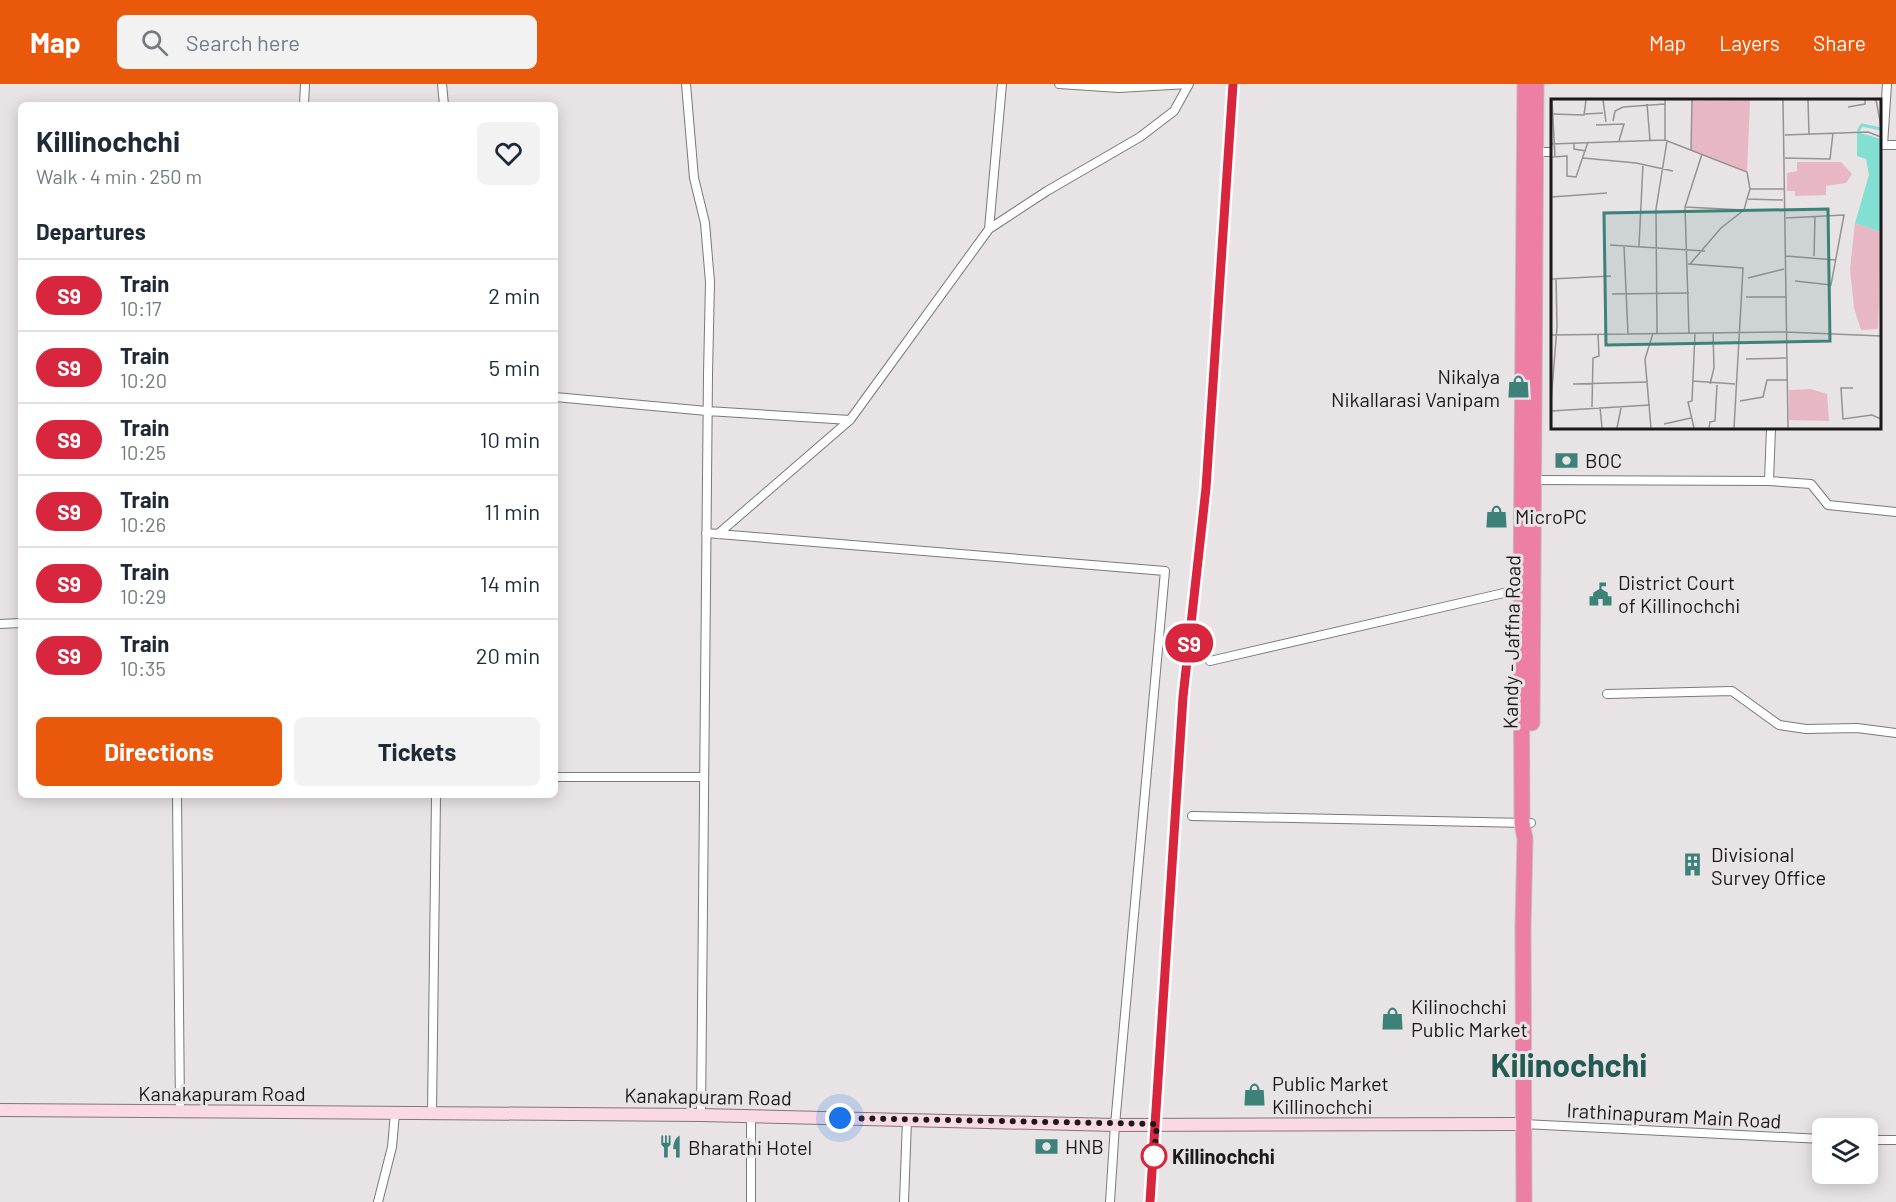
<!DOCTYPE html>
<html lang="en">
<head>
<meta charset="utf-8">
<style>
  body { margin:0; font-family:Barlow,sans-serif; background:#f2f2f3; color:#1f2937; height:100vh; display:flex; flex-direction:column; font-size:22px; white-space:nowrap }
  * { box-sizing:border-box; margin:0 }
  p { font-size:20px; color:#747a83 }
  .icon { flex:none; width:33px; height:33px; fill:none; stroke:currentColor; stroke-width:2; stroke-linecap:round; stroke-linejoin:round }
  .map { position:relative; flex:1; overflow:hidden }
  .panel { position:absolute; left:18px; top:18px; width:540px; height:696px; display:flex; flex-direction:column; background:#fff; border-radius:9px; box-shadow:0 3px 15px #0003 }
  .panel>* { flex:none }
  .badge { padding:0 12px; border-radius:20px; font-size:21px; line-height:39px }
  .tools { position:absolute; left:1812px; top:1034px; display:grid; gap:12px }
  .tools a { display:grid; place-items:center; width:66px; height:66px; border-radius:9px; background:#fff; box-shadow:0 3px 15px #0003; font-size:30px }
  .you { position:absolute; width:30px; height:30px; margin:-15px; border:4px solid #fff; border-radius:50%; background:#1a73e8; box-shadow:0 0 0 9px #1a73e833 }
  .map>.badge { position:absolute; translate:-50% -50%; box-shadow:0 0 0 3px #fff }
  h2 { padding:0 18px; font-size:22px; line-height:54px }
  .round { display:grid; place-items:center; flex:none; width:63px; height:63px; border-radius:9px; background:#f2f2f3 }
  .overview { display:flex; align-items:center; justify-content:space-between; height:102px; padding:0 18px }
  h1 { font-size:28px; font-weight:700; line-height:45px }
  .cta { display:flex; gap:12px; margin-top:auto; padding:12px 18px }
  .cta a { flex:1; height:69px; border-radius:9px; background:#ea580c; color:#fff; font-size:24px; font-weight:700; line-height:69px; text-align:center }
  .cta a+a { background:#f2f2f3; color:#1f2937 }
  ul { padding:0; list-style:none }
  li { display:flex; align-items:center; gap:18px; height:72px; padding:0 18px; border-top:2px solid #e0e1e3 }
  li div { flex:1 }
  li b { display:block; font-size:22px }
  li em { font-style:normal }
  li .badge { min-width:66px; font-weight:700; text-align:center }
  header { display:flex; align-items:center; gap:36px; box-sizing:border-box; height:84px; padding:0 30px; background:#ea580c; color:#fff }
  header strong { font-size:28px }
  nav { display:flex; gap:33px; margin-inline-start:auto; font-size:21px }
  .search { width:420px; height:54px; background:#f2f2f3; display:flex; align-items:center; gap:15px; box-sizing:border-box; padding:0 21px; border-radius:9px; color:#747a83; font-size:22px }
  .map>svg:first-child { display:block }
</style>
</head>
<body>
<header>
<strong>Map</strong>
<div class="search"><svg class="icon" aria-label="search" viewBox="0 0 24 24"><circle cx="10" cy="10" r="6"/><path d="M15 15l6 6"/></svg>Search here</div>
<nav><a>Map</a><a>Layers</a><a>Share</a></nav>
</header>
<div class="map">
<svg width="1896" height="1118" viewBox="0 0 1896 1118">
  <rect width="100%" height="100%" fill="#e8e3e4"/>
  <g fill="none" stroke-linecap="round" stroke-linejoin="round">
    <defs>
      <path id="street" d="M442 0 444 21
        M686 0 694 94 705 139 710 198 708 290 701 1031
        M1059 0 1119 4 1188 0
        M304 21 305 0
        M1880 61H1896
        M1883 61 1887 0
        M1533 68H1552
        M989 145 1002 0
        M555 313 707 327 850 336
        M1531 396 1769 397 1811 400 1828 421 1896 428
        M1769 397 1771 344
        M706 449 1165 487 1115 1041 1110 1118
        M718 450 850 336 989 145 1047 107 1140 53 1174 27 1189 0
        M0 540 21 539
        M1210 577 1521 505
        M1607 610 1732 607 1779 641 1806 645 1857 644 1896 649
        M555 693H704
        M177 711 180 1028
        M1192 732 1531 739
        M432 1029 436 711
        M1523 1040 1822 1055
        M1868 1056H1896
        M378 1118 392 1063 395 1029
        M751 1118V1032
        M904 1118 907 1036"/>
      <path id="secondary" d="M0 1026 701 1031 1115 1041 1523 1040"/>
      <path id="highway" d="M1532 639 1536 0
        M1524 1118 1523 843 1525 755 1522 739 1521 505 1525 0"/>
    </defs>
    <use href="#street" stroke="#7d787a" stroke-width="10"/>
    <use href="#secondary" stroke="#7d787a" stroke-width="14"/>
    <use href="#highway" stroke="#bfbfbf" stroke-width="17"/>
    <use href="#street" stroke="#fff" stroke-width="8"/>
    <use href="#secondary" stroke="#fad8e4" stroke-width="12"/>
    <use href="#highway" stroke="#ed7ea4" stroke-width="15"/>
    <defs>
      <path id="rail" d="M1150 1118 1183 613 1206 404 1233 0"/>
    </defs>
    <use href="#rail" stroke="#636061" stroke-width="5"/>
    <use href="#rail" stroke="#e8e3e4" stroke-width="3" stroke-dasharray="9" stroke-linecap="butt"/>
  </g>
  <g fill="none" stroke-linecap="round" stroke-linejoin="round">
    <defs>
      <path id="line" d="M1150 1118 1183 613 1206 404 1233 0"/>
    </defs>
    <use href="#line" stroke="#fff" stroke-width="14"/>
    <use href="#line" stroke="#d7263d" stroke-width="9"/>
    <path stroke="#1b1919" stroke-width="6" stroke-dasharray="0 10.8" d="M840 1034 1157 1040 1154 1072"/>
  </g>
  <defs>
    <symbol id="shop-bare" viewBox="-9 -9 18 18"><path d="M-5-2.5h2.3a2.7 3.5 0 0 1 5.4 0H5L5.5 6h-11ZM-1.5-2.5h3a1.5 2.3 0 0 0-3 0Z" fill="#3c8279" stroke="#e8e3e4" stroke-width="2.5" paint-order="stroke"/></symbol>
    <symbol id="bank-bare" viewBox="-9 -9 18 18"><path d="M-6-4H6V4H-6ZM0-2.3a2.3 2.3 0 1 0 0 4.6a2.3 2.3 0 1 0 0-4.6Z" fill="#3c8279" stroke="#e8e3e4" stroke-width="2.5" paint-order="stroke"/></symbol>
    <symbol id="civic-bare" viewBox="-9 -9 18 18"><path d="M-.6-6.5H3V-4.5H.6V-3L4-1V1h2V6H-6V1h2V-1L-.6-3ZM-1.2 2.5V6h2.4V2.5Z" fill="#3c8279" stroke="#e8e3e4" stroke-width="2.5" paint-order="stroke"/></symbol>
    <symbol id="building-bare" viewBox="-9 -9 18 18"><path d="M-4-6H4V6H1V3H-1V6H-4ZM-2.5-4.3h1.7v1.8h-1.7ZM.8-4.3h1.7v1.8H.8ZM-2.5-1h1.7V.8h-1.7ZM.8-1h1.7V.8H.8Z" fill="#3c8279" stroke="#e8e3e4" stroke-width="2.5" paint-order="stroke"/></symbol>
    <symbol id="restaurant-bare" viewBox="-9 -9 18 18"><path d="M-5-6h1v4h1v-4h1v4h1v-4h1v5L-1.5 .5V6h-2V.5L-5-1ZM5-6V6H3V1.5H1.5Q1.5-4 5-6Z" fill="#3c8279" stroke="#e8e3e4" stroke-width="2.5" paint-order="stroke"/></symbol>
  </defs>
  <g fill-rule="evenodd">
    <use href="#shop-bare" x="1502" y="286" width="33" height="33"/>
    <use href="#bank-bare" x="1550" y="360" width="33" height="33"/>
    <use href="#shop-bare" x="1480" y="416" width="33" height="33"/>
    <use href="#civic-bare" x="1584" y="494" width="33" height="33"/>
    <use href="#building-bare" x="1676" y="764" width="33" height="33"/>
    <use href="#shop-bare" x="1376" y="918" width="33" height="33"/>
    <use href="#shop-bare" x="1238" y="994" width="33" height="33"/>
    <use href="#bank-bare" x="1030" y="1046" width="33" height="33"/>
    <use href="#restaurant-bare" x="654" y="1046" width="33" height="33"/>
  </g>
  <circle fill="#fff" stroke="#d7263d" stroke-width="3" cx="1154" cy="1072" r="12"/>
  <g text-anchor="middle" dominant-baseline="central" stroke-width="6" stroke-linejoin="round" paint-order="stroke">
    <g font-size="20" fill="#1b1919" stroke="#e8e3e4" text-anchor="start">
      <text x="1500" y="292" text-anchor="end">Nikalya<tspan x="1500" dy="23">Nikallarasi Vanipam</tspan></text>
      <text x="1585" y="376">BOC</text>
      <text x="1515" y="432">MicroPC</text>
      <text x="1618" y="498">District Court<tspan x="1618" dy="23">of Killinochchi</tspan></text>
      <text x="1711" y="770">Divisional<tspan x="1711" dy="23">Survey Office</tspan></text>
      <text x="1411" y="922">Kilinochchi<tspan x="1411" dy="23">Public Market</tspan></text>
      <text x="1272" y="999">Public Market<tspan x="1272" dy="23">Killinochchi</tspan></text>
      <text x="1065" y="1062">HNB</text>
      <text x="688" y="1063">Bharathi Hotel</text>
    </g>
    <g font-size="20" fill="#1b1919" stroke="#e8e3e4">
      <text transform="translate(1511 558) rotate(-89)">Kandy - Jaffna Road</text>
      <text x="222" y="1009">Kanakapuram Road</text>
      <text transform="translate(708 1012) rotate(1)">Kanakapuram Road</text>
      <text transform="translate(1674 1031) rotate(3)">Irathinapuram Main Road</text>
    </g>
    <g font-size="20" font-weight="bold" fill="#1b1919" stroke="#e8e3e4" text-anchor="start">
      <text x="1172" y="1072">Killinochchi</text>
    </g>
    <g font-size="32" font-weight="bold" fill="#235b54" stroke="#e8e3e4">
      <text x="1569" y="980">Kilinochchi</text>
    </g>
  </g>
  <g transform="translate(1551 15)">
    <rect width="330" height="330" fill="#e8e3e4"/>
    <path d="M199 1 196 73 140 51 141 2ZM246 63H290L301 75 295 84 275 87V96L244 97V92H236V74L246 72ZM304 124 330 133 327 230 310 231 303 209 299 170ZM260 290 276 295 278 322 238 321V291Z" fill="#e8b7c5"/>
    <path d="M306 33 330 40V133L304 124 318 76 315 60 306 57Z" fill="#82dfd2"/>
    <path fill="none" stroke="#82dfd2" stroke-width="3" d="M307 32 311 26 330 30"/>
    <path fill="none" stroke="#969293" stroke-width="1.5" d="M1 1 4 58M52 1 55 23M232 1 237 329M257 1 258 35M325 1 330 27M96 5 99 41M297 8 314 5V1M0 15 33 16 35 1M34 15 52 14M62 22 64 12 72 8 114 5M45 26 73 25 68 42M234 36 317 33 330 38M114 41V1M23 44V50L35 52M0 45 114 41 196 73 199 90M140 51 141 1M151 55 134 108 193 111 196 100M0 58 16 57V77L25 78 37 43M32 59 85 64 122 72M234 59 279 60 282 34M0 98 56 94M232 101 196 100 199 90H233M134 108 138 234M235 119 293 116 280 186 244 182M59 146 154 152M73 147 77 235M88 147 92 65M235 157 284 161M263 157 264 117M137 165 192 169 183 329M139 165 170 129 193 111M197 179 233 170M0 180 60 177M61 195 138 194M195 198H235M106 234 105 110 116 42M0 236 235 233 330 237M195 260 235 259M142 282 184 285M22 285 97 283M159 285 163 269 162 234M302 289H290L292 320 321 316 330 320V328M189 302 212 298 216 281H236M0 303 6 228 5 179M41 308 42 259 48 257 47 235M49 308 51 329M0 312 99 306M113 325 140 319M66 329 70 309M100 329 94 260 102 234M143 329 137 303 141 302 144 234M158 329 159 323 164 322 166 286"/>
    <path fill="#3c8279" fill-opacity="0.15" stroke="#3c8279" stroke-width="3" d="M277 110 279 242 55 246 53 114Z"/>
    <rect width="330" height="330" fill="none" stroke="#1b1919" stroke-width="3"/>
  </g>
</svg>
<div class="tools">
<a><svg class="icon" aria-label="layers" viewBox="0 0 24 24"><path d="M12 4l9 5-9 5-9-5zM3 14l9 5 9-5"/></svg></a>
</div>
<div class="you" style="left:840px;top:1034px"></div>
<b class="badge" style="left:1189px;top:559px;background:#d7263d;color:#fff">S9</b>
<section class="panel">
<div class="overview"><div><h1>Killinochchi</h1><p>Walk · 4 min · 250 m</p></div><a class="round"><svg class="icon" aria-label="heart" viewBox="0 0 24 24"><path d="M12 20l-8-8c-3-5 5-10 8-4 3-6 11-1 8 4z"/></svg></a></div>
<h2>Departures</h2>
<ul>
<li><span class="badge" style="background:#d7263d;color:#fff">S9</span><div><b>Train</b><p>10:17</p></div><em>2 min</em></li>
<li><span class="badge" style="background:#d7263d;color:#fff">S9</span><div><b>Train</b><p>10:20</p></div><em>5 min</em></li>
<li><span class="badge" style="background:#d7263d;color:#fff">S9</span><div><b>Train</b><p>10:25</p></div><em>10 min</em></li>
<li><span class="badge" style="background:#d7263d;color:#fff">S9</span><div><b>Train</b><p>10:26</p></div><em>11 min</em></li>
<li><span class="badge" style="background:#d7263d;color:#fff">S9</span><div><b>Train</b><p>10:29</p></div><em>14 min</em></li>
<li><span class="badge" style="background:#d7263d;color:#fff">S9</span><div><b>Train</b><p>10:35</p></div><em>20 min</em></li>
</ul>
<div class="cta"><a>Directions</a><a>Tickets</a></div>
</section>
</div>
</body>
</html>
